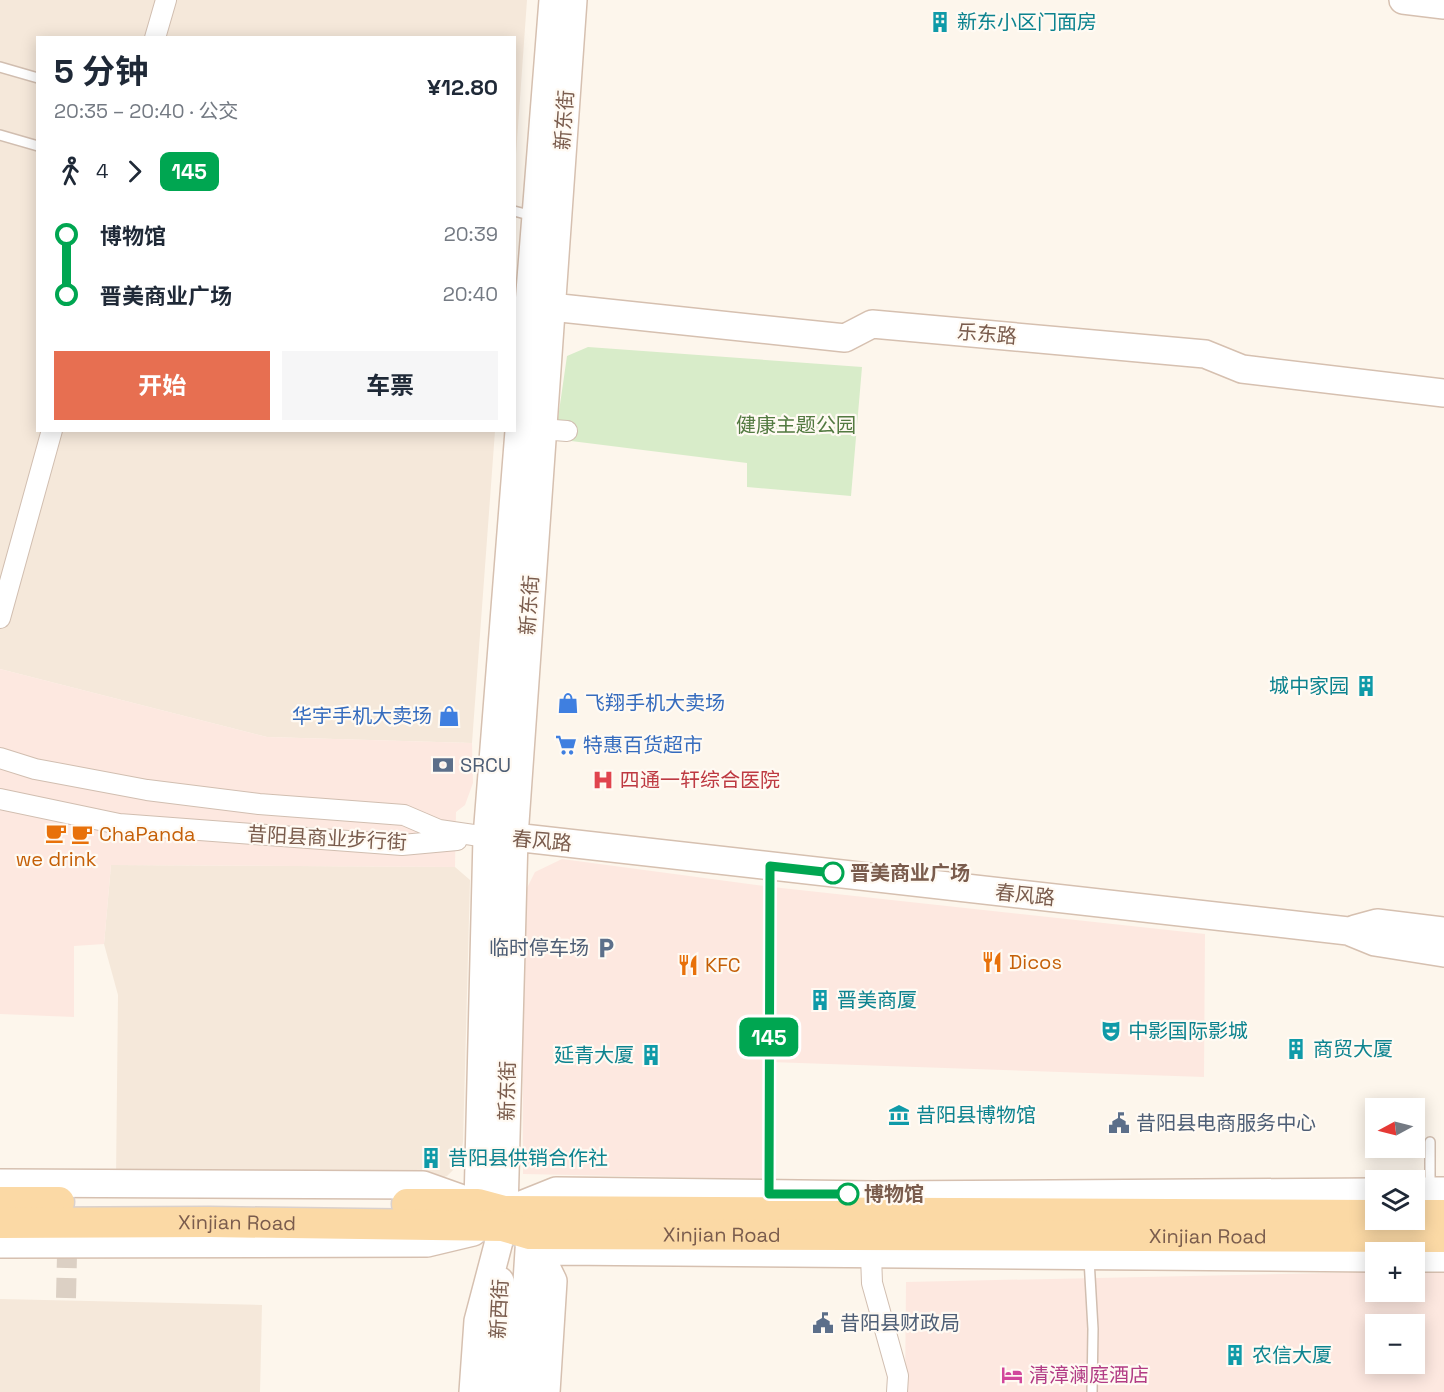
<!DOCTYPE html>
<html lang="zh">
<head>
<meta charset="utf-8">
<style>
  body { margin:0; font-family:"Space Grotesk","Noto Sans SC",sans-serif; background:#f6f6f7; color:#1f2937; height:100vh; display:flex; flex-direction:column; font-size:22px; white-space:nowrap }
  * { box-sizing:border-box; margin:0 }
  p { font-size:20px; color:#747a83 }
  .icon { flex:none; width:33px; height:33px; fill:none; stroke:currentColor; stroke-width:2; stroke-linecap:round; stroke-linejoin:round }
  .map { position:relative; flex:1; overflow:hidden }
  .drawer { position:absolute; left:36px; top:36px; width:480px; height:396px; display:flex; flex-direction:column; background:#fff; border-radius:0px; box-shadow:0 3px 15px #0003 }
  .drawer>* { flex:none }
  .badge { padding:0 12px; border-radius:9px; font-size:21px; line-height:39px }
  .needle { width:39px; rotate:263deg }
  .fabs { position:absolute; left:1365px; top:1098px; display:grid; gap:12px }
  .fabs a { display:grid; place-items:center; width:60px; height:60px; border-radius:0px; background:#fff; box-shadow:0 3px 15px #0003; font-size:30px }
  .map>.badge { position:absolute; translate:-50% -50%; box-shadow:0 0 0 3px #fff }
  .legs { display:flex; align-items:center; gap:9px; height:66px; padding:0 18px; font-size:20px }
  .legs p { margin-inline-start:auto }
  .head { display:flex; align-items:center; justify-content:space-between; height:102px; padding:0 18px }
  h1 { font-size:33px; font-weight:700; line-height:45px }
  .action { display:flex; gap:12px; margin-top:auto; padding:12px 18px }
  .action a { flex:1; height:69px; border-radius:0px; background:#e76f51; color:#fff; font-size:24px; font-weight:700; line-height:69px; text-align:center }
  .action a+a { background:#f6f6f7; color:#1f2937 }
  ul { padding:0 18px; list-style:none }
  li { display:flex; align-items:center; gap:21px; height:60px; font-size:22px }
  li i { display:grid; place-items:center; width:9px; height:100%; margin:0 8px; background:currentColor }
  li i::after { content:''; width:15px; height:15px; margin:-8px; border:4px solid; border-radius:50%; background:#fff }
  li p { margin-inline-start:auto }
  li:first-child i { background:linear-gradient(#0000 50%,currentColor 0) }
  li:last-child i { background:linear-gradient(currentColor 50%,#0000 0) }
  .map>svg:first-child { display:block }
</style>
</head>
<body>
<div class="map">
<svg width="1444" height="1392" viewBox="0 0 1444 1392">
  <rect width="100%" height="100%" fill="#fdf6ec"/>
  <path fill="#f5e8da" d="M0 0H527L515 169 514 38H38V430L495 431 472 743 267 737 0 669Z
    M111 865 455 867 470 880 463 1142 459 1164 447 1176 434 1181 116 1177 118 995 104 944Z
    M0 1299 262 1305 260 1392H0Z"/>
  <path fill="#fde8e0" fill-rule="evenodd" d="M0 669 267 737 472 743 473 783 465 805 456 812 455 867 111 865 104 944 74 946V1017L0 1014Z
    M562 859 772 887 1205 934 1204 1077 770 1062 769 1179 523 1174 522 898 535 872Z
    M1444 1271V1392H905L906 1282 1375 1272 1376 1292H1414L1415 1272ZM1376 1324H1414V1364H1376Z"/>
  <path fill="#d8ecc9" d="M588 347 862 367 851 496 747 487V463L555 439 567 356Z"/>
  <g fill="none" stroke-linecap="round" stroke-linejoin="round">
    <path stroke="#dcd0c4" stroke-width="20" stroke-dasharray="20 10" stroke-linecap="butt" d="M66 1298 67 1255"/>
    <defs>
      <path id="lane" d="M0 67 38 78
        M0 135 38 146
        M514 211 533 216
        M1430 1142V1187
        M769 1191V869
        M1089 1259 1093 1329 1092 1392"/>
      <path id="street" d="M155 38 166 0
        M541 429 567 431
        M0 618 52 430
        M0 758 35 769 147 790 259 804 404 815 439 830 487 837
        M0 799 119 824 402 845 457 840
        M871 1255 872 1283 898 1376 897 1392"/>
      <path id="secondary" d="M1403 0 1444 5
        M532 305 845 338 872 324 1205 354 1242 369 1444 393
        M496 837H514L1348 931 1375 942 1444 953
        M1355 929 1377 923 1444 931
        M0 1183 423 1185 468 1201
        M1414 1191H1444
        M478 1204 487 837 553 0
        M511 1209 556 1191 874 1195 1376 1192
        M504 1211 514 837 573 0
        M525 1230 559 1251 1376 1258
        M530 1234 553 1281 546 1392
        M0 1244 427 1243 473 1232
        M1414 1258H1444
        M473 1392 478 1321 503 1226
        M495 1392 500 1281
        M520 1392 530 1235"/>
      <g id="primary">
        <path d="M0 1202H59"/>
        <path d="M407 1204H478L504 1211 1376 1215"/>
        <path d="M1414 1215H1444"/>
        <path id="s1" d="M0 1223 210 1222 503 1226 530 1234 1444 1237"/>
      </g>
    </defs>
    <use href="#lane" stroke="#d1beb0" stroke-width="12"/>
    <use href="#street" stroke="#d1beb0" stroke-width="22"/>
    <use href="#secondary" stroke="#d6c0b0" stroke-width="30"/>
    <use href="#primary" stroke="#dad1cd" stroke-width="33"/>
    <use href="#lane" stroke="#fff" stroke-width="9"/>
    <use href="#street" stroke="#fff" stroke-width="20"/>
    <use href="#secondary" stroke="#fff" stroke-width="27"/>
    <use href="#primary" stroke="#fbd9a5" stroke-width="30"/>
  </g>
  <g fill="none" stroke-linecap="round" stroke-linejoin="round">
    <defs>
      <path id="line-1" d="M833 873 770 866 769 1194H848"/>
    </defs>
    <use href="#line-1" stroke="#fff" stroke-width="14"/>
    <use href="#line-1" stroke="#00a651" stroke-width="9"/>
  </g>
  <defs>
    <symbol id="building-bare" viewBox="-9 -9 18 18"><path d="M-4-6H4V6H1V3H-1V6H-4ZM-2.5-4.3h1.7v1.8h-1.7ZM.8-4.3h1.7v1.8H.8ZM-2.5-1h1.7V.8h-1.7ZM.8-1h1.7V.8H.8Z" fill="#0f9aa8" stroke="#fffaf3" stroke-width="2.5" paint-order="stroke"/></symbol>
    <symbol id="shop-bare" viewBox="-9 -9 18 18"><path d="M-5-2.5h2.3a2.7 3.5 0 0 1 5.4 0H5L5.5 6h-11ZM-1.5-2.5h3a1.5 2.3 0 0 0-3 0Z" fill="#3f7fe0" stroke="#fffaf3" stroke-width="2.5" paint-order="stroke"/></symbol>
    <symbol id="supermarket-bare" viewBox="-9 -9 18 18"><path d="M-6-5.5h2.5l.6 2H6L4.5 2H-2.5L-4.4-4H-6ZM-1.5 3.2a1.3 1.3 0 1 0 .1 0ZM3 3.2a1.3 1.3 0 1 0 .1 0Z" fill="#3f7fe0" stroke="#fffaf3" stroke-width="2.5" paint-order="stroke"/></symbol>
    <symbol id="bank-bare" viewBox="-9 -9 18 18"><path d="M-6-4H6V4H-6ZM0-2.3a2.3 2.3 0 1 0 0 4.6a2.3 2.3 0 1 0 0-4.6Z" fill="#5c6f8a" stroke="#fffaf3" stroke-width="2.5" paint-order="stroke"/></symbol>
    <symbol id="hospital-bare" viewBox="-9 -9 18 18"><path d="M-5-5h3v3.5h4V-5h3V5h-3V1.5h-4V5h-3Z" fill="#e0444e" stroke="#fffaf3" stroke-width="2.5" paint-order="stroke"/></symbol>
    <symbol id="cafe-bare" viewBox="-9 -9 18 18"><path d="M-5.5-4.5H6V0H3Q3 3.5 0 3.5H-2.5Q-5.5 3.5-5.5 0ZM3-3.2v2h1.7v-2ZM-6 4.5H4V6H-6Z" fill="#e8710a" stroke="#fffaf3" stroke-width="2.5" paint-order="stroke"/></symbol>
    <symbol id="parking-bare" viewBox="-9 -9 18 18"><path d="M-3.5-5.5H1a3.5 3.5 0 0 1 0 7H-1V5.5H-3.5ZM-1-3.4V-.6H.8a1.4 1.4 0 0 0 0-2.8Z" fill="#5c6f8a" stroke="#fffaf3" stroke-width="2.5" paint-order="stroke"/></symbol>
    <symbol id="restaurant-bare" viewBox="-9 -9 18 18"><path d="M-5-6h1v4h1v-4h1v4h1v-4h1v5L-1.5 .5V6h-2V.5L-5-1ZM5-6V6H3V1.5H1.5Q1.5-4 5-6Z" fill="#e8710a" stroke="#fffaf3" stroke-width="2.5" paint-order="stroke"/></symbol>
    <symbol id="theatre-bare" viewBox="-9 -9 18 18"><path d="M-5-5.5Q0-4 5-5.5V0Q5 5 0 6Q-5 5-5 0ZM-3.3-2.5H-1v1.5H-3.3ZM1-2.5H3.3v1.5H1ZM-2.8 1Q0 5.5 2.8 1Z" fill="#0f9aa8" stroke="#fffaf3" stroke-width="2.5" paint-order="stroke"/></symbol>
    <symbol id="museum-bare" viewBox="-9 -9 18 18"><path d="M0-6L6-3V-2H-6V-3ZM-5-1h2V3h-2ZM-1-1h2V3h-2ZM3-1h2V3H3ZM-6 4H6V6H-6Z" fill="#0f9aa8" stroke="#fffaf3" stroke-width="2.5" paint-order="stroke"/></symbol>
    <symbol id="civic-bare" viewBox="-9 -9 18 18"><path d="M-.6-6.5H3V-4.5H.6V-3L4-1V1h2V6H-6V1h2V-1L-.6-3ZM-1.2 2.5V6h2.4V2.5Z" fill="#5c6f8a" stroke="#fffaf3" stroke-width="2.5" paint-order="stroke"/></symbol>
    <symbol id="hotel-bare" viewBox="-9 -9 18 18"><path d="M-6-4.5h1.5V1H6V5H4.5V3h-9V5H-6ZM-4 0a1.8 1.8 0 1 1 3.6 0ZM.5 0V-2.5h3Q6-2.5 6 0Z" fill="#d1479c" stroke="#fffaf3" stroke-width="2.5" paint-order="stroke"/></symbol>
  </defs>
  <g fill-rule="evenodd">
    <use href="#building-bare" x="925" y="7" width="30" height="30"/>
    <use href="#building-bare" x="1351" y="671" width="30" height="30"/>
    <use href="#shop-bare" x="553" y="688" width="30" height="30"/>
    <use href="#shop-bare" x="434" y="701" width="30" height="30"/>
    <use href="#supermarket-bare" x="551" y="730" width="30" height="30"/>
    <use href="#bank-bare" x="428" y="750" width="30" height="30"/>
    <use href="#hospital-bare" x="588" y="765" width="30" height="30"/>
    <use href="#cafe-bare" x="41" y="818" width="30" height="30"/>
    <use href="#cafe-bare" x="67" y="819" width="30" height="30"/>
    <use href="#parking-bare" x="591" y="933" width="30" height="30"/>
    <use href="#restaurant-bare" x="977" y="947" width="30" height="30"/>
    <use href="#restaurant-bare" x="673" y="950" width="30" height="30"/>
    <use href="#building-bare" x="805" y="985" width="30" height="30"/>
    <use href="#theatre-bare" x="1096" y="1016" width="30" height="30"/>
    <use href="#building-bare" x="1281" y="1034" width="30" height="30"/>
    <use href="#building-bare" x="636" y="1040" width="30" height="30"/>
    <use href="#museum-bare" x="884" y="1100" width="30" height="30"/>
    <use href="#civic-bare" x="1104" y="1108" width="30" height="30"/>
    <use href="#building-bare" x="416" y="1143" width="30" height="30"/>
    <use href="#civic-bare" x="808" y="1308" width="30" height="30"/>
    <use href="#building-bare" x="1220" y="1340" width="30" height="30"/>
    <use href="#hotel-bare" x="997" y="1360" width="30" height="30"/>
  </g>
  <g fill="#fff" stroke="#00a651" stroke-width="3">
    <circle cx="833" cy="873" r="10"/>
    <circle cx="848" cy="1194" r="10"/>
  </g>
  <g text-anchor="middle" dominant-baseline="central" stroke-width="4.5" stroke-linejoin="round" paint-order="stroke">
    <g font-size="20" fill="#0d838f" stroke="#fffaf3" text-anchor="start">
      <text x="957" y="22">新东小区门面房</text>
      <text x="1349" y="686" text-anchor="end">城中家园</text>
      <text x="837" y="1000">晋美商厦</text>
      <text x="1128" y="1031">中影国际影城</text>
      <text x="1313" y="1049">商贸大厦</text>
      <text x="634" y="1055" text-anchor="end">延青大厦</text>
      <text x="916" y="1115">昔阳县博物馆</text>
      <text x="448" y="1158">昔阳县供销合作社</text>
      <text x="1252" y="1355">农信大厦</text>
    </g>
    <g font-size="20" fill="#7a5c4d" stroke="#fffaf3">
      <text transform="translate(564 120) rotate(-86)">新东街</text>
      <text transform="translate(987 334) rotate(5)">乐东路</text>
      <text transform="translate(529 605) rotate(-86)">新东街</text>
      <text transform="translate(327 838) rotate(3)">昔阳县商业步行街</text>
      <text transform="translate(542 841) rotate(5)">春风路</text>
      <text transform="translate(1025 895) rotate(6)">春风路</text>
      <text transform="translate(507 1091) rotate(-89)">新东街</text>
      <text stroke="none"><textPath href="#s1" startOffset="237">Xinjian Road</textPath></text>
      <text stroke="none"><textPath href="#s1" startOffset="723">Xinjian Road</textPath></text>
      <text stroke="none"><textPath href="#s1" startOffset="1209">Xinjian Road</textPath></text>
      <text transform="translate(499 1309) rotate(-87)">新西街</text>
    </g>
    <g font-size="20" fill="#537a41" stroke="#fffaf3">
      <text x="796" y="425">健康主题公园</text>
    </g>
    <g font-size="20" fill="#366cbe" stroke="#fffaf3" text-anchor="start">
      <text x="585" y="703">飞翔手机大卖场</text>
      <text x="432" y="716" text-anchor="end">华宇手机大卖场</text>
      <text x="583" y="745">特惠百货超市</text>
    </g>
    <g font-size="20" fill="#4e5e75" stroke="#fffaf3" text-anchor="start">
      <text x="460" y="765">SRCU</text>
      <text x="589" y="948" text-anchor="end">临时停车场</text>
      <text x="1136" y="1123">昔阳县电商服务中心</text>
      <text x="840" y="1323">昔阳县财政局</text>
    </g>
    <g font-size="20" fill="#be3a42" stroke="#fffaf3" text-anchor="start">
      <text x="620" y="780">四通一轩综合医院</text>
    </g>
    <g font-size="20" fill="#c56008" stroke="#fffaf3" text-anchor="start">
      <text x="99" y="834">ChaPanda</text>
      <text x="56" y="859" text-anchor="middle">we drink</text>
      <text x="1009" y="962">Dicos</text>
      <text x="705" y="965">KFC</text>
    </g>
    <g font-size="20" font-weight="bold" fill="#7a5c4d" stroke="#fffaf3" text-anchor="start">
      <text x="850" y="873">晋美商业广场</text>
      <text x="864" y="1194">博物馆</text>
    </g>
    <g font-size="20" fill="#b23c85" stroke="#fffaf3" text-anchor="start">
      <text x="1029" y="1375">清漳澜庭酒店</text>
    </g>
  </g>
</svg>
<div class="fabs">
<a><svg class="needle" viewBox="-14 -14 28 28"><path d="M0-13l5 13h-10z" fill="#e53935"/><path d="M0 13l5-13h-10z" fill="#747a83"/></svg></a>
<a><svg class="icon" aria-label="layers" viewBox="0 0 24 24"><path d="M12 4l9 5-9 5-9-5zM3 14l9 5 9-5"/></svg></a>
<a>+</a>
<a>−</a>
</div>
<b class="badge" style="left:769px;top:1037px;background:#00a651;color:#fff">145</b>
<section class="drawer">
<div class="head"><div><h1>5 分钟</h1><p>20:35 – 20:40 · 公交</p></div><b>¥12.80</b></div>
<div class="legs"><svg class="icon" aria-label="walk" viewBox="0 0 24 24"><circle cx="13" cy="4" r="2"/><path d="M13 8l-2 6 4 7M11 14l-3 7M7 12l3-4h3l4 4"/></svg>4<svg class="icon" aria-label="forward" viewBox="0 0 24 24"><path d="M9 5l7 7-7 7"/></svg><b class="badge" style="background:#00a651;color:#fff">145</b></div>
<ul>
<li><i style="color:#00a651"></i><b>博物馆</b><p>20:39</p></li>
<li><i style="color:#00a651"></i><b>晋美商业广场</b><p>20:40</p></li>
</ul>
<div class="action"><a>开始</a><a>车票</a></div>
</section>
</div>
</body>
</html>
